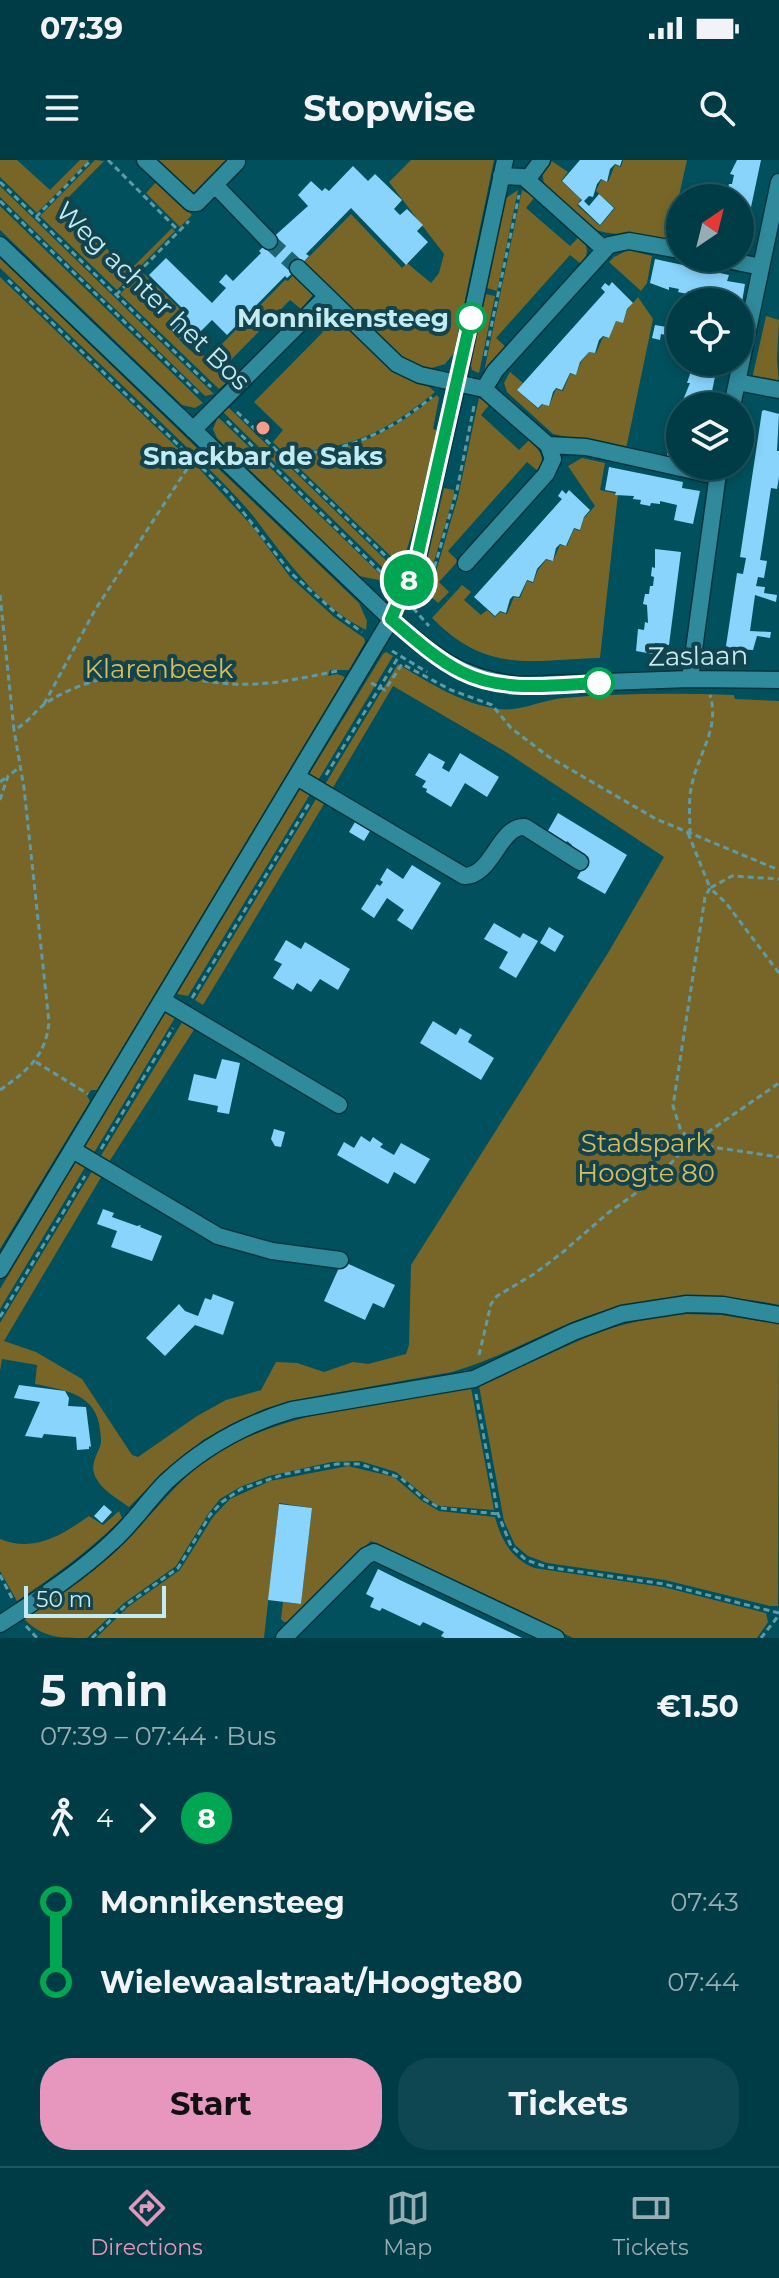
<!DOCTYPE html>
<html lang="en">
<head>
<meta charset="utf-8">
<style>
  body { margin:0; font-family:Montserrat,sans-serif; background:#0e4751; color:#f1f3f6; height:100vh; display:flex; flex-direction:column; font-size:30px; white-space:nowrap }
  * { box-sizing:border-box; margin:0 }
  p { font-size:26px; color:#95adb3 }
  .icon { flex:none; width:44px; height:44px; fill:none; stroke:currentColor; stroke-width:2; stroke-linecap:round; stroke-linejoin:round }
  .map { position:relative; height:1478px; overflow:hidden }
  .side { display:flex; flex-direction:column; background:#003c46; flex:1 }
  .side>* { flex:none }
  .badge { padding:0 16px; border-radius:26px; font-size:28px; line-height:52px }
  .needle { width:52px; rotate:35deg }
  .buttons { position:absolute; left:666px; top:24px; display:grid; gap:16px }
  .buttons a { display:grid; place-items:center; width:88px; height:88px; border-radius:50%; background:#003c46; box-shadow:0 4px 12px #0003,0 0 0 2px #22565f; font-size:40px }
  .scale { position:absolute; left:24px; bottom:20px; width:142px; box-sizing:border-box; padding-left:8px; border:4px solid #c3ebf4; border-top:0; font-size:22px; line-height:28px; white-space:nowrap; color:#c3ebf4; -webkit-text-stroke:6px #13434c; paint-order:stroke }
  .map>.badge { position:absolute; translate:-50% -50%; box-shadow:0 0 0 4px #fff }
  .legs { display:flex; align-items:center; gap:12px; height:88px; padding:0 40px; font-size:26px }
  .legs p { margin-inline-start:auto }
  .head { display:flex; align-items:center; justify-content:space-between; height:136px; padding:0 40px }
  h1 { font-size:44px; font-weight:700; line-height:60px }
  .button { display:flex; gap:16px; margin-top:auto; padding:16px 40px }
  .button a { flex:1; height:92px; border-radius:32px; background:#e797bd; color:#111; font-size:32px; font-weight:700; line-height:92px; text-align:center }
  .button a+a { background:#0e4751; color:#f1f3f6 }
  ul { padding:0 40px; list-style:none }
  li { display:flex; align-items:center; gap:28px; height:80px; font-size:30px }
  li i { display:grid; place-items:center; width:12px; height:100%; margin:0 10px; background:currentColor }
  li i::after { content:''; width:20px; height:20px; margin:-10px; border:6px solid; border-radius:50%; background:#003c46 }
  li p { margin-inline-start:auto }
  li:first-child i { background:linear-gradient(#0000 50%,currentColor 0) }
  li:last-child i { background:linear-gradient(currentColor 50%,#0000 0) }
  .status { display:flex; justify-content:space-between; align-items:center; height:56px; padding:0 40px; background:#003c46; direction:ltr }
  .status svg { height:22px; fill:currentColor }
  header { display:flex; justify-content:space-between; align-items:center; height:104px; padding:0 40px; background:#003c46; font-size:36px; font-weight:700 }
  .tab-bar { display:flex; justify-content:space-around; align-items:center; height:112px; border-top:2px solid #22565f; background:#003c46; font-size:22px; color:#95adb3 }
  .tab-bar a { display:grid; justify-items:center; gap:4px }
  .tab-bar .selected { color:#e797bd }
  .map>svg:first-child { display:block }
</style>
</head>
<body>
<div class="status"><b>07:39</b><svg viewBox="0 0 49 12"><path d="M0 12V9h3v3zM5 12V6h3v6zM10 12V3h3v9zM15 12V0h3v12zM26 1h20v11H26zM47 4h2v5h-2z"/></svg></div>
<header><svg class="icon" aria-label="menu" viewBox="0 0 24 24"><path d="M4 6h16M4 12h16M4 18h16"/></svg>Stopwise<svg class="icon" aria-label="search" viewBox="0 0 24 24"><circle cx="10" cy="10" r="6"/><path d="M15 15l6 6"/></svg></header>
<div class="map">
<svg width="779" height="1478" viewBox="0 0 779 1478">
  <rect width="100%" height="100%" fill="#00505d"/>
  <path fill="#786628" d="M0 0H17L50 30 80 0H89L37 53 0 17Z
    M95 0 104 1 62 44 129 111 172 68 175 71 117 130 40 56Z
    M153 0H226L190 37Z
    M411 0H494L454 193 445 204 428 209 397 197 302 104 351 54 402 108 407 103 431 123 439 113 444 94 389 22Z
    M550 0 568 12 561 21 581 39 577 45 600 66 615 48 596 31 601 20 608 22 615 5 621 7 623 0H687L669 81C651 76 605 75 594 69L544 23 542 13Z
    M158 20 192 55 180 67 146 33Z
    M0 26 214 234 205 236 0 37Z
    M518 30 497 131 487 128 506 38Z
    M522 30 535 37 526 48 570 86 580 76C589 85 589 95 581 104L570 95 496 178 506 187 484 212Z
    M0 46 203 243 195 248 182 245 0 70Z
    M628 90 652 96 647 123 641 131 609 102 614 97Z
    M0 98 198 289 194 294 0 108Z
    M142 112 184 153 170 169C181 180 194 202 212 194L285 120 288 121 295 113 313 132V135L301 149 290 140 219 212 228 221 219 229 120 134Z
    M0 117 190 300 187 304 191 308 194 303 252 366 290 417 334 457 364 478 365 482 349 510H330L328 516 337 514 345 517 97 930H91L87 936 90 941 0 1089Z
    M485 134 495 136 479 213 472 210 471 205Z
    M638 137 653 159 626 289 553 274 507 232 504 223 510 212 523 223 517 230 538 249 543 244 549 246 556 229 563 231 570 214 576 215 581 202 589 192 596 193 603 177 609 178 616 161 623 163 627 150Z
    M328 150 389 208 427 225 435 232C385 273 350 289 284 293L273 282 283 270 254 242 323 172 313 161 323 151Z
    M766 156 779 160 777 200 779 224 752 219Z
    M437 235 439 238 433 269 437 270C428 316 417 362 401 406L287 296C356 290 384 277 437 235Z
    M479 238 490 244 481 255 519 290 529 280C539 289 547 298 538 311L527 302 448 391 458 401 439 422 449 432 438 443 429 435 458 337Z
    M228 247 397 411 390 415 223 252Z
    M218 257 381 415 379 420 359 416 217 278 213 269Z
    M203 294 359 443 367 461 366 470C318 446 286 399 254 357 237 336 218 318 199 299Z
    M582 298 605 303 600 330 618 334 600 498C528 500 488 514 432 458L462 425 471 432 464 440 481 455 487 450 495 457 500 452 507 454 514 437 520 438 527 421 533 423 538 410 546 400 553 401 560 385 567 386 574 369 580 371 584 358 595 346 568 306Z
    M444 328 454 330V335L425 431 421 427Z
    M386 492 393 496 317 622 308 616 383 494Z
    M398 504C428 522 462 544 498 549 521 552 541 540 563 538 620 533 677 533 734 535L735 539 779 541V1145C708 1130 640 1134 572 1162 532 1179 494 1200 452 1212L289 1241 264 1249 231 1264 203 1280 158 1318 129 1347C118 1339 103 1331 96 1318 90 1308 95 1298 99 1289 102 1283 101 1277 100 1270 97 1234 65 1230 35 1224L37 1205 2 1199 0 1211V1163L94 1008 103 1014 4 1181 36 1192 82 1219 132 1295 138 1297 197 1256 226 1240 261 1230 276 1202 297 1203 324 1212 353 1202 368 1204 406 1194 409 1185 411 1105 608 793 664 697 506 592 393 526 331 631 324 626Z
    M302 626 312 631 188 836 177 834Z
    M319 634 327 639 203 845 195 840Z
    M167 850 176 856 92 996 83 990Z
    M184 859 197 865 107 1005 99 999Z
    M78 998 87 1004 0 1149V1129Z
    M686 1154 721 1155 779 1164 778 1446H770L665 1420 547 1403 528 1396 515 1385 504 1361 479 1226 600 1171 653 1157Z
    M471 1228 494 1350 440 1346 431 1341 396 1312 360 1301 332 1302 269 1316 240 1327 220 1339 208 1354 176 1406 124 1443 87 1478C59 1478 43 1478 24 1459 57 1435 93 1414 122 1385 154 1354 179 1316 218 1292 291 1249 388 1243 471 1228Z
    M348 1306 394 1317 422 1341 439 1351 495 1357C501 1380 511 1398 534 1408L663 1427 766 1453 768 1462 757 1478H573L371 1381 288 1462H284L281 1459 283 1442 301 1444 312 1348 279 1343 264 1478H96L128 1447 180 1410 213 1357 230 1339 270 1321Z
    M119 1351 122 1358C91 1390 54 1416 17 1441L0 1411V1379C34 1393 62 1375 89 1356L103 1365Z"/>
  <path fill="#89d4fc" d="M580 0H622L620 6 615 4 610 9 607 22 601 19 597 24 593 37 589 36 584 41 589 46 599 34 614 48 600 65 578 44 582 40 562 21Z
    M737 0H761L743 85 740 84V38H720L721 31 727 32 729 24H732L734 15 730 14Z
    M353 6 368 21 375 14 402 40 394 49 400 55 407 49 423 65 417 71 428 82 406 105 351 48 306 94 309 96 298 108 287 118 285 116 227 175 212 160 187 185 170 168 186 152 149 115 166 98 212 143 226 128 219 122 226 114 233 121 261 93 259 91 269 81 308 46 298 35 311 21 322 31 325 28 329 31Z
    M655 99 729 115 727 121 745 124 742 142H714L716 137 705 135V138L688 131 687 134 678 132 679 129 669 127V130L650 123Z
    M612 122 633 143 627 149 623 163 616 161 609 178 603 176 599 180 595 193 589 192 580 202 576 215 570 213 562 230 556 228 553 232 549 246 542 244 538 248 517 230 605 132 601 128 605 123 609 126Z
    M655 165 672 168 670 176 661 174 660 180 652 178Z
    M686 202H718L709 246H685L686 241 683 240 690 223H687L693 205Z
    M764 250 779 254 777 291H779V317L777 329 771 328 763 381 760 400 767 401 764 418 758 417 756 426 765 427 764 433 777 435 776 442 755 435 750 471 771 472 770 478 757 476 753 490 734 489 726 486 737 413 743 414 746 398 740 397 762 251Z
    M677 268 680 269V298L667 296 669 286 673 287Z
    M609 307 683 322 682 328 700 331 693 364 674 360 677 345 660 341V344L651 343 650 346 640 344 641 340 633 339 634 336 615 335 616 332 605 330Z
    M562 330 566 334 569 330 590 350 584 357 580 370 574 368 566 386 560 384 556 388 553 401 546 399 537 409 533 422 527 420 519 437 513 436 510 439 506 453 500 451 495 456 474 437 562 339 558 336Z
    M655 389 681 392 669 485 655 483 653 494 636 491 638 469 644 470 645 462 648 463 647 445 643 444 645 434H649L650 426H653L654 417 651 416 652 407 655 408Z
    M429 593 445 602 442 608 449 612 460 593 499 617 487 637 465 623 451 647 426 632 427 629 422 627 426 621 415 615Z
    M558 653 627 695 605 734 577 718 587 700 569 690 572 685 567 681 564 687 545 676Z
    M355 662 370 671 364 681 349 672Z
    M412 705 441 723 412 770 397 760 404 750 387 738 374 758 361 749 377 724 380 726 383 722 380 720 387 708 403 719Z
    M494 763 520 778 523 773 538 781 516 818 499 808 508 792 484 779Z
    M549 767 564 776 555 792 540 783Z
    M286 780 301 789 305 782 350 809 338 830 320 819 311 832 297 823 293 830 273 818 282 804 274 800Z
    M433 861 456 875 460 868 472 875 468 882 494 898 481 920 420 883Z
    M222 899 240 903 229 954 217 952 218 946 188 940 194 914 216 919Z
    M274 969 285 972 281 987 275 986 271 979Z
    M361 976 370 982 373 977 383 984 380 987 394 995 401 983 430 999 415 1024 394 1012 388 1024 337 995 344 982 354 988Z
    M103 1049 114 1053 112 1057 137 1066 141 1065 140 1067 162 1076 152 1101 111 1087 117 1071 97 1064Z
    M342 1101 395 1125 384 1148 373 1143 365 1160 324 1141Z
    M213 1134 234 1142 223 1175 195 1165 165 1196 146 1178 179 1144 185 1151 198 1156 205 1138 211 1140Z
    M19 1225 65 1231 69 1238 68 1246 86 1247 91 1287 89 1286V1289L77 1290 76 1277 44 1274 42 1278 25 1276 40 1242 14 1238Z
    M279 1344 312 1348 301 1444 268 1440Z
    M104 1345 112 1352 102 1363 94 1356Z
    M378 1409 402 1421 522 1478H445L441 1476 444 1472 423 1462 420 1466 382 1448 380 1451 370 1447 374 1438 366 1434Z"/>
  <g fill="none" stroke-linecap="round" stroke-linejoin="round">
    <path stroke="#1d6774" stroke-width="16" stroke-dasharray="16 8" stroke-linecap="butt" d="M269 81 298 108"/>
    <defs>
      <path id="street" d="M145 0 191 43H197L237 2 235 0
        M501 16 523 17 527 20 604 89
        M527 20 542 0
        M215 25 269 81
        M0 85 391 459C435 497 461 519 520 525L690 519 779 520
        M718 98 761 107
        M298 108 397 204 420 215 484 229 548 285 586 287 717 316
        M737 222 779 230
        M484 229 495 211 609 85 629 81 680 90
        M732 246 779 22
        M193 270 327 136
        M466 403 546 314 553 299 548 285
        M690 519 719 306
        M297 617 464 716C493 716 499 665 525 667L580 702
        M162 840 339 945
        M73 990 218 1076 272 1091 340 1100
        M0 1110 391 459 417 398 457 224 505 0
        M0 1464C39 1439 79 1413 113 1381 133 1363 147 1341 166 1322 202 1288 245 1264 292 1250L474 1219 573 1172 622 1154 687 1144 723 1145 779 1155
        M284 1478 366 1396 374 1392 556 1478"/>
    </defs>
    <use href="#street" stroke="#00343c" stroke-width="19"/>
    <path stroke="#5e9ba6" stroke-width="3" stroke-dasharray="6 4" stroke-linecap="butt" d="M108 0 179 71
      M0 22 211 227
      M0 41 201 236
      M36 57 91 0
      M8 120 228 333 291 413 337 454 362 472
      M116 135 189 61
      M485 196 519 35
      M237 252 395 405
      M227 261 390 421
      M283 294C344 294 386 274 432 237
      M0 435 14 570C26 564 32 555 42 546 56 535 80 525 98 520 141 508 189 521 233 524 269 526 302 518 337 511
      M426 436 457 330 474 246
      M413 448 429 466
      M392 491 427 512
      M371 523 385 530 402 504 451 530 492 545 511 568 549 597 656 659 779 710
      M44 544 95 450 194 298
      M326 615 399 496
      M0 622 8 616
      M0 640 8 616 20 607
      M688 673 710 728 732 716 779 719
      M690 674C690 657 688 640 692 624 699 592 720 568 710 535
      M779 813 726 743 710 728 705 737 673 946 680 968 692 984 779 997
      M192 838 310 642
      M36 902 88 934
      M0 930C27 911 46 896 49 862L24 628 14 570
      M101 989 173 868
      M0 1157 85 1016
      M479 1195 491 1144 497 1136 534 1114 563 1092 608 1053 657 1018 685 988 779 923
      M476 1234 498 1354 511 1386 526 1400 547 1407 664 1424 779 1453
      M0 1415 12 1438
      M26 1466 37 1478
      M92 1478 126 1445 178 1408 210 1355 222 1342 241 1329 285 1314 337 1304H360L401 1318 424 1339 440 1348 498 1354
      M761 1478 779 1455"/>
    <use href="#street" stroke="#2f8a9b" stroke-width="16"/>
  </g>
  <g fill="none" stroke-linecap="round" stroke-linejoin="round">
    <defs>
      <path id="line-1" d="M471 158 417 398 391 459C413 478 436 499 462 512 503 533 555 525 599 523"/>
    </defs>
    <use href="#line-1" stroke="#fff" stroke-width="18"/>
    <use href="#line-1" stroke="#00a651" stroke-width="12"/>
  </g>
  <g fill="#fff" stroke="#00a651" stroke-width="4">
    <circle cx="471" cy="158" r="14"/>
    <circle cx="599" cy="523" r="14"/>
  </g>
  <circle fill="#f49d8b" stroke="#13434c" stroke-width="3" cx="263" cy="268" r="8"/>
  <g text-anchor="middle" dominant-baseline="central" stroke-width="8" stroke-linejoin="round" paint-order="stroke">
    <g font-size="26" fill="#c3ebf4" stroke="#13434c">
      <text transform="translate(153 136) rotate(44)">Weg achter het Bos</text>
      <text transform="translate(698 496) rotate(-1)">Zaslaan</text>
    </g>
    <g font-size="26" font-weight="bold" fill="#c3ebf4" stroke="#13434c" text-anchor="end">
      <text x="449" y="158">Monnikensteeg</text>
    </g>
    <g font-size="26" font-weight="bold" fill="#c3ebf4" stroke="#13434c">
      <text x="263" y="296">Snackbar de Saks</text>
    </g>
    <g font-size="26" fill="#dabc59" stroke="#13434c">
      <text x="159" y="509">Klarenbeek</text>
      <text x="646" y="983">Stadspark<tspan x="646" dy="30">Hoogte 80</tspan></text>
    </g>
  </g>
</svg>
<div class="buttons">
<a><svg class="needle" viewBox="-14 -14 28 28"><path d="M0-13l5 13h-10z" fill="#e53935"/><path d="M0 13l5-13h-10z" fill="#95adb3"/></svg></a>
<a><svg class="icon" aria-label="locate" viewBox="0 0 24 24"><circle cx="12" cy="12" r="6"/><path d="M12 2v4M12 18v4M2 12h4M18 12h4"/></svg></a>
<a><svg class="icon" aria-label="layers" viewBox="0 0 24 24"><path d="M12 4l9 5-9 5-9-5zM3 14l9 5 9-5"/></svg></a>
</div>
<div class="scale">50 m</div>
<b class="badge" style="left:409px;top:420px;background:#00a651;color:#fff">8</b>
</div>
<section class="side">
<div class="head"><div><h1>5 min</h1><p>07:39 – 07:44 · Bus</p></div><b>€1.50</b></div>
<div class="legs"><svg class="icon" aria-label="walk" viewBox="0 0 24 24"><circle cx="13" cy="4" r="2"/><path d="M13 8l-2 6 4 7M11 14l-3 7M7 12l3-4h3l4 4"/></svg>4<svg class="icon" aria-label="forward" viewBox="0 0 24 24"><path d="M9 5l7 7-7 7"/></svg><b class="badge" style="background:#00a651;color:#fff">8</b></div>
<ul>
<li><i style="color:#00a651"></i><b>Monnikensteeg</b><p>07:43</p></li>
<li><i style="color:#00a651"></i><b>Wielewaalstraat/Hoogte80</b><p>07:44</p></li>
</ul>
<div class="button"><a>Start</a><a>Tickets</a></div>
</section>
<nav class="tab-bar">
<a class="selected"><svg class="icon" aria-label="directions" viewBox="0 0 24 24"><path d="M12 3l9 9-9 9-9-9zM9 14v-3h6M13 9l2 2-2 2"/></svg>Directions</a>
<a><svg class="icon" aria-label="map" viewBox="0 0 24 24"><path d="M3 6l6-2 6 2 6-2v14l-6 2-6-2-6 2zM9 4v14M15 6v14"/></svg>Map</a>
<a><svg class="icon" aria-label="tickets" viewBox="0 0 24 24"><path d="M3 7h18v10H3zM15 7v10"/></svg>Tickets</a>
</nav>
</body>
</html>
